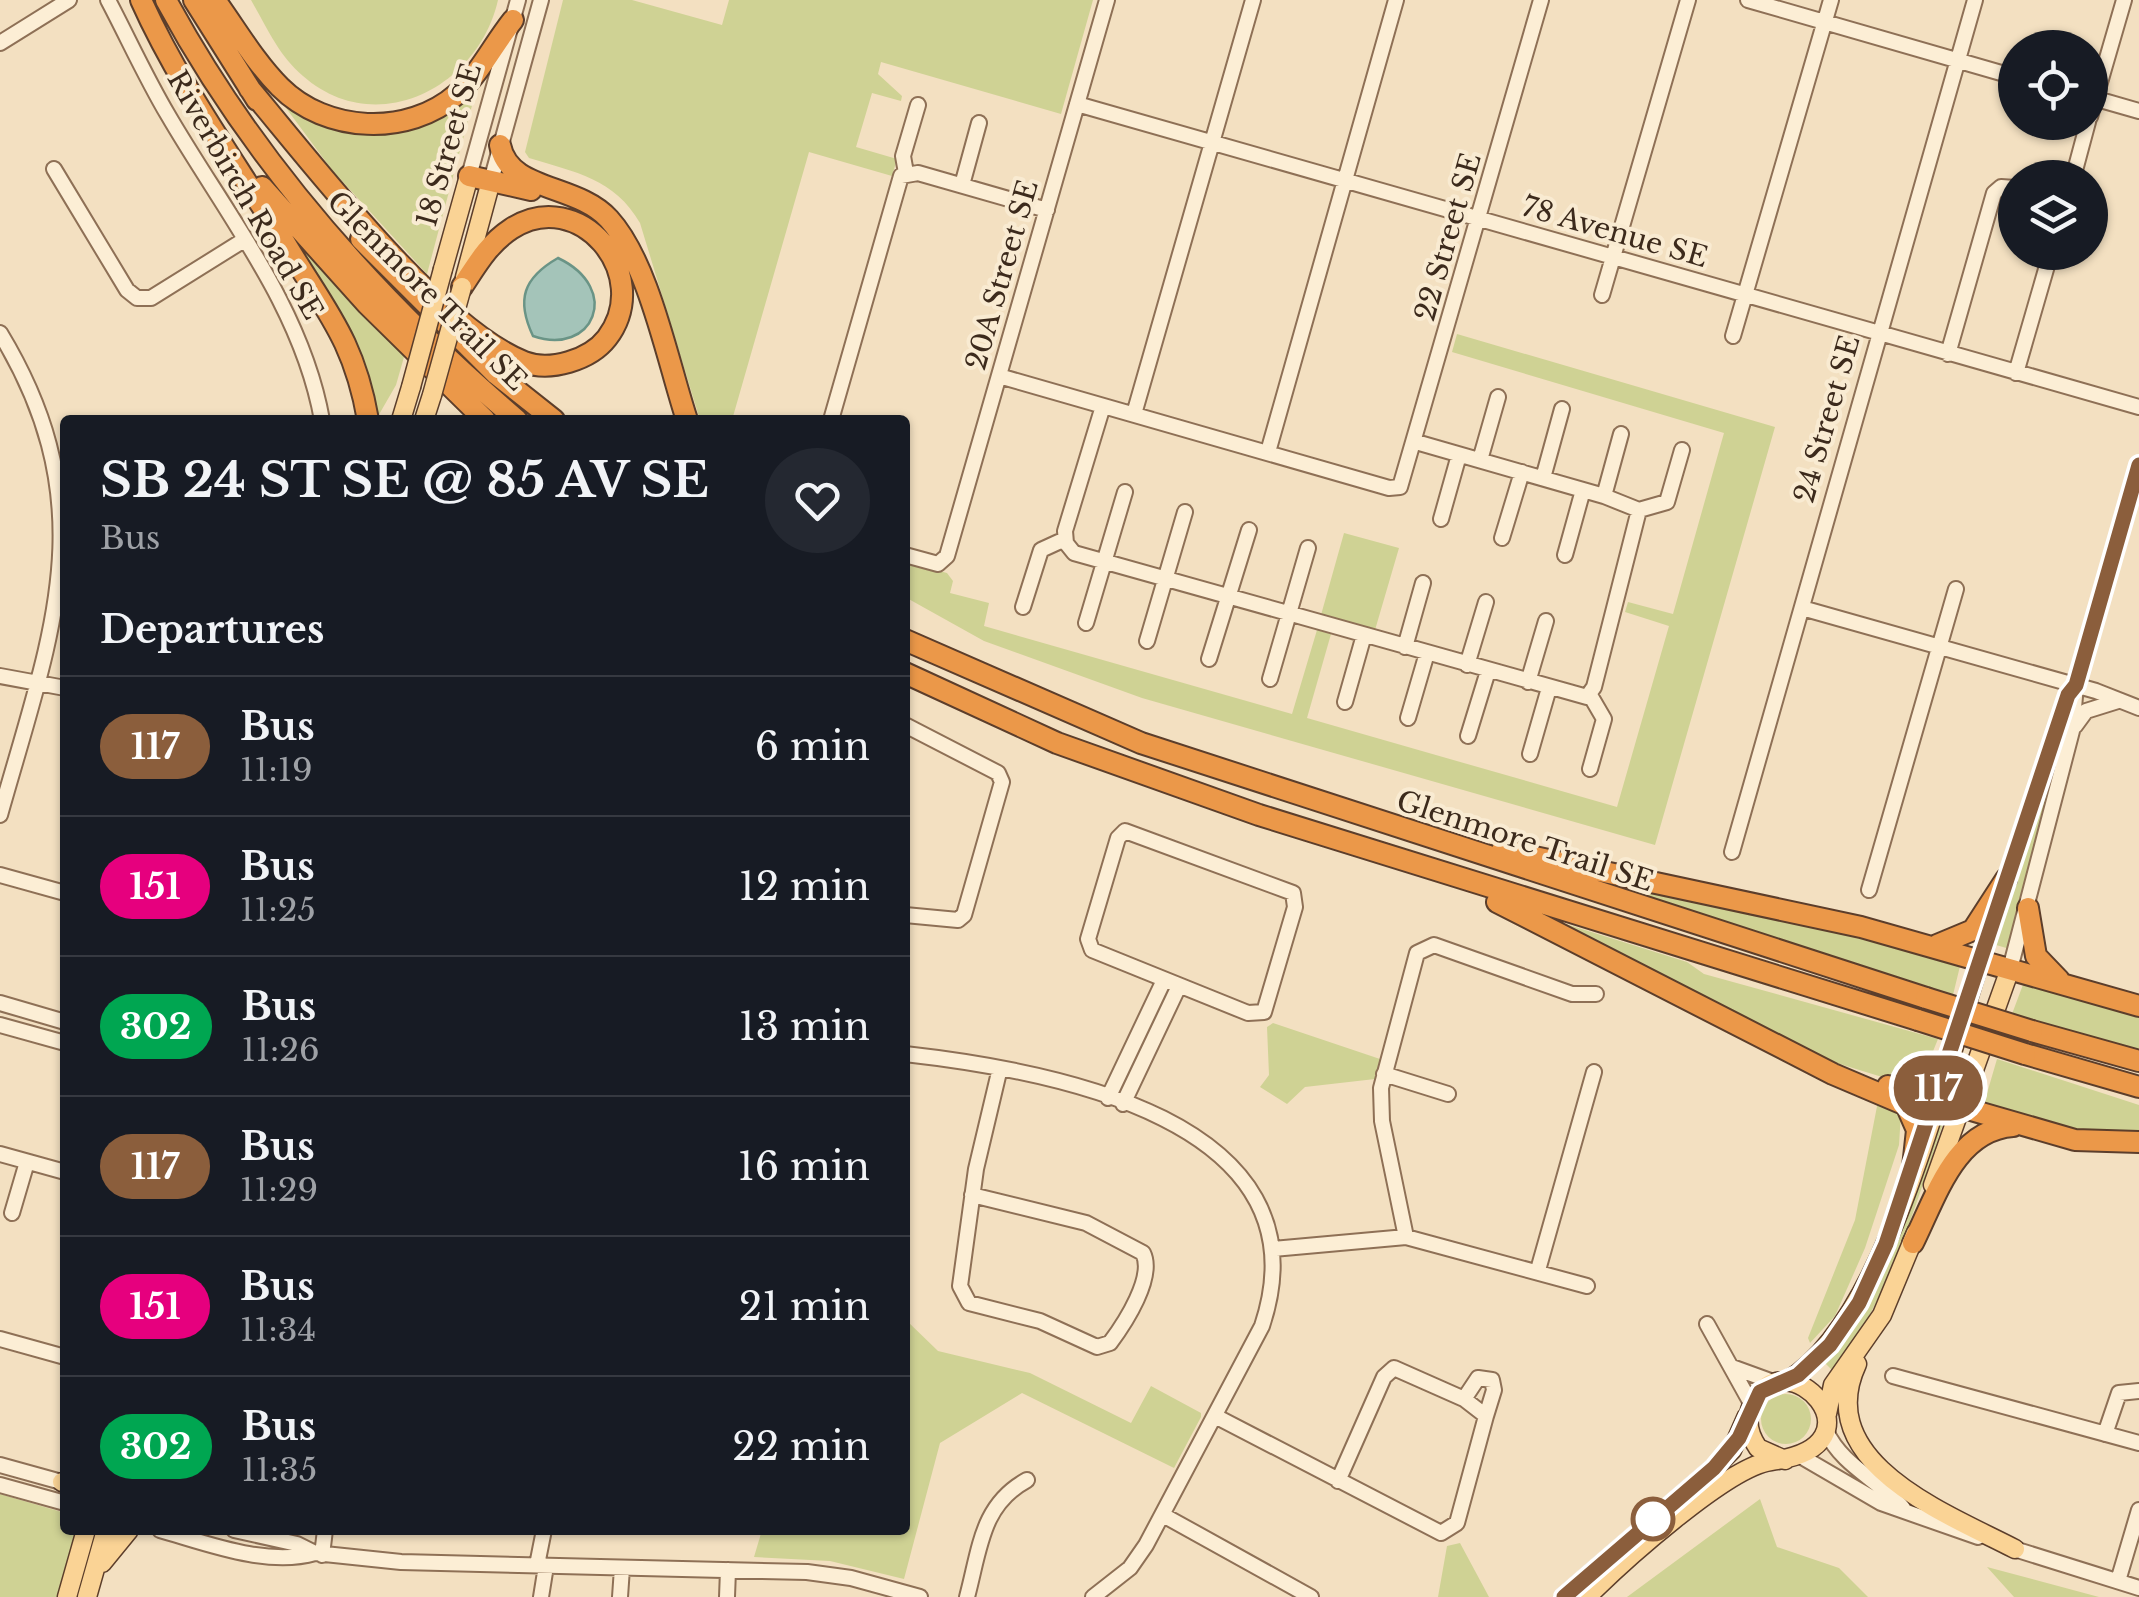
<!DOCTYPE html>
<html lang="en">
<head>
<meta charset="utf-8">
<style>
  body { margin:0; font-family:"Libre Baskerville",serif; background:#242831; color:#f1f3f6; height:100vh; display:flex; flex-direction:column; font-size:38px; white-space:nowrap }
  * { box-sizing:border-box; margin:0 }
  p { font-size:32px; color:#9ea1a6 }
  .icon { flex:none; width:55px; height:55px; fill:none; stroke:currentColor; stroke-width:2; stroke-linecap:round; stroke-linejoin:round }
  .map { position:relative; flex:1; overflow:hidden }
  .side { position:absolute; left:60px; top:415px; width:850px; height:1120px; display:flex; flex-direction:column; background:#171b24; border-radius:10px; box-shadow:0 2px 8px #0004 }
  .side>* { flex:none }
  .badge { padding:0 20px; border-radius:32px; font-size:35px; line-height:65px }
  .tools { position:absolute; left:1998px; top:30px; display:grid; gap:20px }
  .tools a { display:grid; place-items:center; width:110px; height:110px; border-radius:50%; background:#171b24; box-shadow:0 2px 8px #0004; font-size:50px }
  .map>.badge { position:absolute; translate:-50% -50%; box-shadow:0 0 0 5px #fff }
  h2 { padding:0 40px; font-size:38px; line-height:90px }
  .round { display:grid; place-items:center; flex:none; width:105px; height:105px; border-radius:52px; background:#242831 }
  .headline { display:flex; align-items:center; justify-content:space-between; height:170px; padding:0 40px }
  h1 { font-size:48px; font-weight:700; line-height:75px }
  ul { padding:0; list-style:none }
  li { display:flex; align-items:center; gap:30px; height:140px; padding:0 40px; border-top:2px solid #363941 }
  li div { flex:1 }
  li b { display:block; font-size:38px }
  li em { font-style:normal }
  li .badge { min-width:110px; font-weight:700; text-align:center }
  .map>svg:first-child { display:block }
</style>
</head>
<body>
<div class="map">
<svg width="2139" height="1597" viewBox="0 0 2139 1597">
  <rect width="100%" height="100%" fill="#f3e0c1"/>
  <path fill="#cfd294" d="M251 0H498C478 88 376 140 303 76 279 56 266 26 251 0Z
    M563 0H632L722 25 729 0H1093L1061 114 881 62 878 74 902 96 901 101 872 93 856 147 897 159 892 176 809 152 732 420H700L640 223C615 179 575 172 529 158L525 152Z
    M260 73 365 130 478 83 427 274 332 170Z
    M285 227 406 350 396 385 377 418Z
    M1457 334 1775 427 1655 845 1142 698 984 641 905 597V562L947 573 953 581 950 593 989 603 984 626 1292 714 1317 630 1331 634 1307 718 1617 807 1669 626 1625 612 1628 602 1673 614 1724 433 1452 352Z
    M1344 533 1399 548 1375 630 1321 615Z
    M2048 781 2051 782 2010 949 1996 945Z
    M1600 878 1845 928 1961 962 1953 995 1598 882Z
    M1553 920 1687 962 1704 974 1938 1039 1918 1088 1830 1061Z
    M2024 982 2139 1016V1052L2012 1014Z
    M1273 1023 1380 1059 1375 1079 1305 1087 1287 1104 1260 1087 1269 1075 1267 1027Z
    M1997 1059 2139 1105V1136L2043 1125 1983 1107Z
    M1879 1096 1901 1113 1899 1145 1865 1248 1835 1316 1810 1343 1808 1338 1855 1220Z
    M1936 1115 1945 1118C1916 1204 1889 1298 1834 1372L1823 1361C1885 1291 1907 1202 1936 1115Z
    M905 1319 938 1351 1030 1373 1131 1423 1151 1386 1201 1413V1417L1174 1468 1022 1393 940 1443 904 1579 830 1561 754 1557 762 1530H905Z
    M1761 1419a25 25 0 1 1 50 0a25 25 0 1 1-50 0Z
    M0 1494 65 1513V1530H78L59 1597H0Z
    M1760 1499 1777 1547 1839 1568 1868 1597H1627Z
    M1460 1543 1489 1597H1438L1447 1546Z
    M1987 1567 2099 1597H2014Z"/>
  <path fill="#a4c4b9" stroke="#6a9486" stroke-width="2.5" d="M558 258C623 289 593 357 533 336 516 300 523 278 558 258Z"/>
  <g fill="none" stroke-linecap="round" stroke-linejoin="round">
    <defs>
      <path id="minor" d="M108 0C128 38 146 78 168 115 225 213 302 307 322 420
        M1748 0 2015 77
        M0 43 69 0
        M2090 97 2139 111
        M1077 104 2139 407
        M2090 117 2124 0
        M54 169 127 290 137 298H151L244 240
        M906 173 903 156 918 105
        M469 176 518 0
        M2073 178 2088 122
        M491 181 541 0
        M962 185 979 123
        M1602 295 1688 0
        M0 333C106 508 51 634 0 815
        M1733 336 1831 0
        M1948 354 1994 193 2001 187 2015 188
        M2016 373 2051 252
        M999 376 1389 488 1400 487 1541 0
        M1103 406 1065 531 1066 543 1074 553 1587 697 1594 687 1639 510 1604 496 1416 442
        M1134 414 1253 0
        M831 420 901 176 918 173 1047 210
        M1268 452 1396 0
        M1480 460 1498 397
        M1543 478 1562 409
        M1604 496 1621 434
        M1639 510 1667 502 1682 450
        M1441 519 1459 455
        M1502 538 1522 472
        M905 555 938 564 947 556 1107 0
        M1565 555 1583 490
        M1023 607 1041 550 1065 539
        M1802 608 2096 691 2139 708
        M1086 623 1125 492
        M1147 641 1185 512
        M1405 647 1423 583
        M1209 659 1249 530
        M1467 665 1486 602
        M0 676 65 688
        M1270 679 1308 548
        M1528 682 1546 621
        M1590 695 1604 719 1590 769
        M1345 702 1364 635
        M1408 718 1427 653
        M905 725 998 773 1002 782 964 915 958 920 905 915
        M2075 726 2086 711 2118 701
        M1468 736 1488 671
        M1530 754 1549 688
        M1125 831 1293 893 1295 907 1264 1012 1248 1013 1092 950 1088 939 1118 838Z
        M1732 852 1975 0
        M0 875 65 893
        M1869 890 1956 589
        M1981 958 2068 695 2076 685
        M2010 969 2072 731 2076 685 2139 465
        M0 1003 65 1022
        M0 1025 65 1043
        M905 1054C1048 1070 1331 1119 1262 1326L1146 1545 1130 1568 1093 1597
        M1384 1074 1448 1094
        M1108 1098 1164 980
        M1123 1104 1179 986
        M0 1154 65 1172
        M972 1195 1086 1223 1143 1253C1155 1277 1125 1323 1110 1343L1097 1347 1040 1321 969 1303 960 1286 976 1169 1000 1068
        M12 1213 27 1162
        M1406 1237 1382 1121 1381 1088 1417 953 1434 945 1572 994H1596
        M1273 1249 1406 1237 1587 1286
        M1538 1270 1594 1072
        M1707 1324 1752 1405
        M0 1339 65 1357
        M1732 1367 1776 1383
        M1893 1376 2139 1443
        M1464 1399 1478 1378 1492 1380 1494 1390 1486 1416
        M1215 1416 1441 1533 1457 1523 1486 1416 1464 1399 1394 1368 1384 1377 1338 1481
        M1826 1431C1842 1466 1879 1480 1903 1508
        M2105 1434 2119 1393 2139 1391
        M1802 1457 1881 1503 1978 1537
        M0 1465 65 1483
        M0 1485 65 1503
        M1163 1515 1311 1597
        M160 1530C206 1543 267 1567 315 1553
        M234 1530 297 1544 315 1553 401 1562 807 1572 851 1578 920 1597
        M2008 1547 2139 1588
        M322 1555 325 1530
        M537 1565 544 1530
        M2118 1581 2139 1510
        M541 1597 546 1566
        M620 1597 622 1568
        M727 1597 728 1570
        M967 1597C980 1549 981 1505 1027 1480"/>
      <path id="major" d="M443 269 469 176
        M465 277 491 181
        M401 420 411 387
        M424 420 432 395
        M1933 1185 2010 969
        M1857 1364C1811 1463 1948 1514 2015 1549
        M1787 1381C1888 1320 1943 1071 1981 958
        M1827 1414 1833 1385 1882 1315 1916 1233
        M62 1482H65
        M102 1563 129 1530
        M67 1597 86 1530
        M87 1597 106 1530
        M1564 1597 1714 1468 1732 1450 1747 1416
        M1587 1597C1621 1563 1727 1467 1771 1461 1892 1446 1784 1333 1752 1405 1745 1420 1749 1435 1758 1448L1785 1460"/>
      <path id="highway" d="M141 0C179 85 236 163 285 243 325 310 354 339 368 420
        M166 0C253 161 379 302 517 420
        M194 0 257 100
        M215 0C236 29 255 62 280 87 326 133 408 137 457 94 480 73 493 45 513 20
        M249 88C312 163 437 327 524 362 550 372 590 360 607 338 655 275 579 184 511 229 488 244 476 266 462 287
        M500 145C509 192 576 183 609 219 649 263 668 363 687 420
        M469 176 531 190
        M262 187 367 304 485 420
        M361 239 496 374 554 420
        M905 640 1141 743 1926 998
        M905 673 1057 743 1259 815 1918 1020
        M1502 850 1861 927 2139 1006
        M1497 902 1833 1074 1906 1105 1917 1130 1913 1167
        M2028 908 2036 956 2059 980
        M1937 945 1973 930 2006 879
        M2032 1031 2139 1061
        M2025 1054 2139 1087
        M1888 1086 2075 1140 2139 1142
        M1913 1243C1936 1197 1955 1130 2013 1126"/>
    </defs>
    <use href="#minor" stroke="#8e7056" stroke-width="18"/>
    <use href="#major" stroke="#5c3e2b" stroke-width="21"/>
    <use href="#highway" stroke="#5c3e2b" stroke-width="24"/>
    <use href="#minor" stroke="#fceed5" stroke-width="14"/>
    <use href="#major" stroke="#fad395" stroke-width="18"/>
    <use href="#highway" stroke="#eb9849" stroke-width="20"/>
    <defs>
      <path id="major-bridge" d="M411 387 443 269
        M432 395 462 287"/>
      <path id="highway-bridge" d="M1926 998 2032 1031
        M1918 1020 2025 1054"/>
    </defs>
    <use href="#major-bridge" stroke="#5c3e2b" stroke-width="21" stroke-linecap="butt"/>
    <use href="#highway-bridge" stroke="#5c3e2b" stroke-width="24" stroke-linecap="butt"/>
    <use href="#major-bridge" stroke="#fad395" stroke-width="18"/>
    <use href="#highway-bridge" stroke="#eb9849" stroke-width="20"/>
  </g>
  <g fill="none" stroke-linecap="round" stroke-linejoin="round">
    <defs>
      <path id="line" d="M1564 1597 1714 1468 1739 1438 1760 1392 1798 1375 1830 1345 1859 1303 1886 1244 2068 695 2076 685 2139 465"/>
    </defs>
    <use href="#line" stroke="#fff" stroke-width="22"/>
    <use href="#line" stroke="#8b5e3c" stroke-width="15"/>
  </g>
  <circle fill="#fff" stroke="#8b5e3c" stroke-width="5" cx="1653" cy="1519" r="20"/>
  <g text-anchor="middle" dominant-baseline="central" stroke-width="8" stroke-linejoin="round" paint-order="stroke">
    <g font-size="28" fill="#3c2a1c" stroke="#f9ebd2">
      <text transform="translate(449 145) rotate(-74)">18 Street SE</text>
      <text transform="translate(245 195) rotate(60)">Riverbirch Road SE</text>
      <text transform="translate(1615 232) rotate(16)">78 Avenue SE</text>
      <text transform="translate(1448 237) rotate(-74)">22 Street SE</text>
      <text transform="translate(1002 275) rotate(-74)">20A Street SE</text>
      <text transform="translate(427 291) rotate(45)">Glenmore Trail SE</text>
      <text transform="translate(1827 419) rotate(-74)">24 Street SE</text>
      <text transform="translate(1525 841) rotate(18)">Glenmore Trail SE</text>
    </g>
  </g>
</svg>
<div class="tools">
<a><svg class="icon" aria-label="locate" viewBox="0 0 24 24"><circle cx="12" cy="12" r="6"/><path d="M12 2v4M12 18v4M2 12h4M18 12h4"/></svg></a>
<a><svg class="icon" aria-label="layers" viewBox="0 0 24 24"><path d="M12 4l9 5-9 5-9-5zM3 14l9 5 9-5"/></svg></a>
</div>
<b class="badge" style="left:1938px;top:1088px;background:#8b5e3c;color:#fff">117</b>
<section class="side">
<div class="headline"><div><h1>SB 24 ST SE @ 85 AV SE</h1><p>Bus</p></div><a class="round"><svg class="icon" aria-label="heart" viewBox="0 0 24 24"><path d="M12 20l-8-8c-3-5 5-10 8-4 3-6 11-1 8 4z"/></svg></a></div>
<h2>Departures</h2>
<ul>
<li><span class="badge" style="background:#8b5e3c;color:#fff">117</span><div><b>Bus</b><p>11:19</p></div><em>6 min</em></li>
<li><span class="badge" style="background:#e6007e;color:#fff">151</span><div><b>Bus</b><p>11:25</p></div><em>12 min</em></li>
<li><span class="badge" style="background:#00a651;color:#fff">302</span><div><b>Bus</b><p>11:26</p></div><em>13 min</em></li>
<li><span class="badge" style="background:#8b5e3c;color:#fff">117</span><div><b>Bus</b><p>11:29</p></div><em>16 min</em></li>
<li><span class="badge" style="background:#e6007e;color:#fff">151</span><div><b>Bus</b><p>11:34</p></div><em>21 min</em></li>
<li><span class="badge" style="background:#00a651;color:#fff">302</span><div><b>Bus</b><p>11:35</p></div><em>22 min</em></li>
</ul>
</section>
</div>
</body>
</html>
